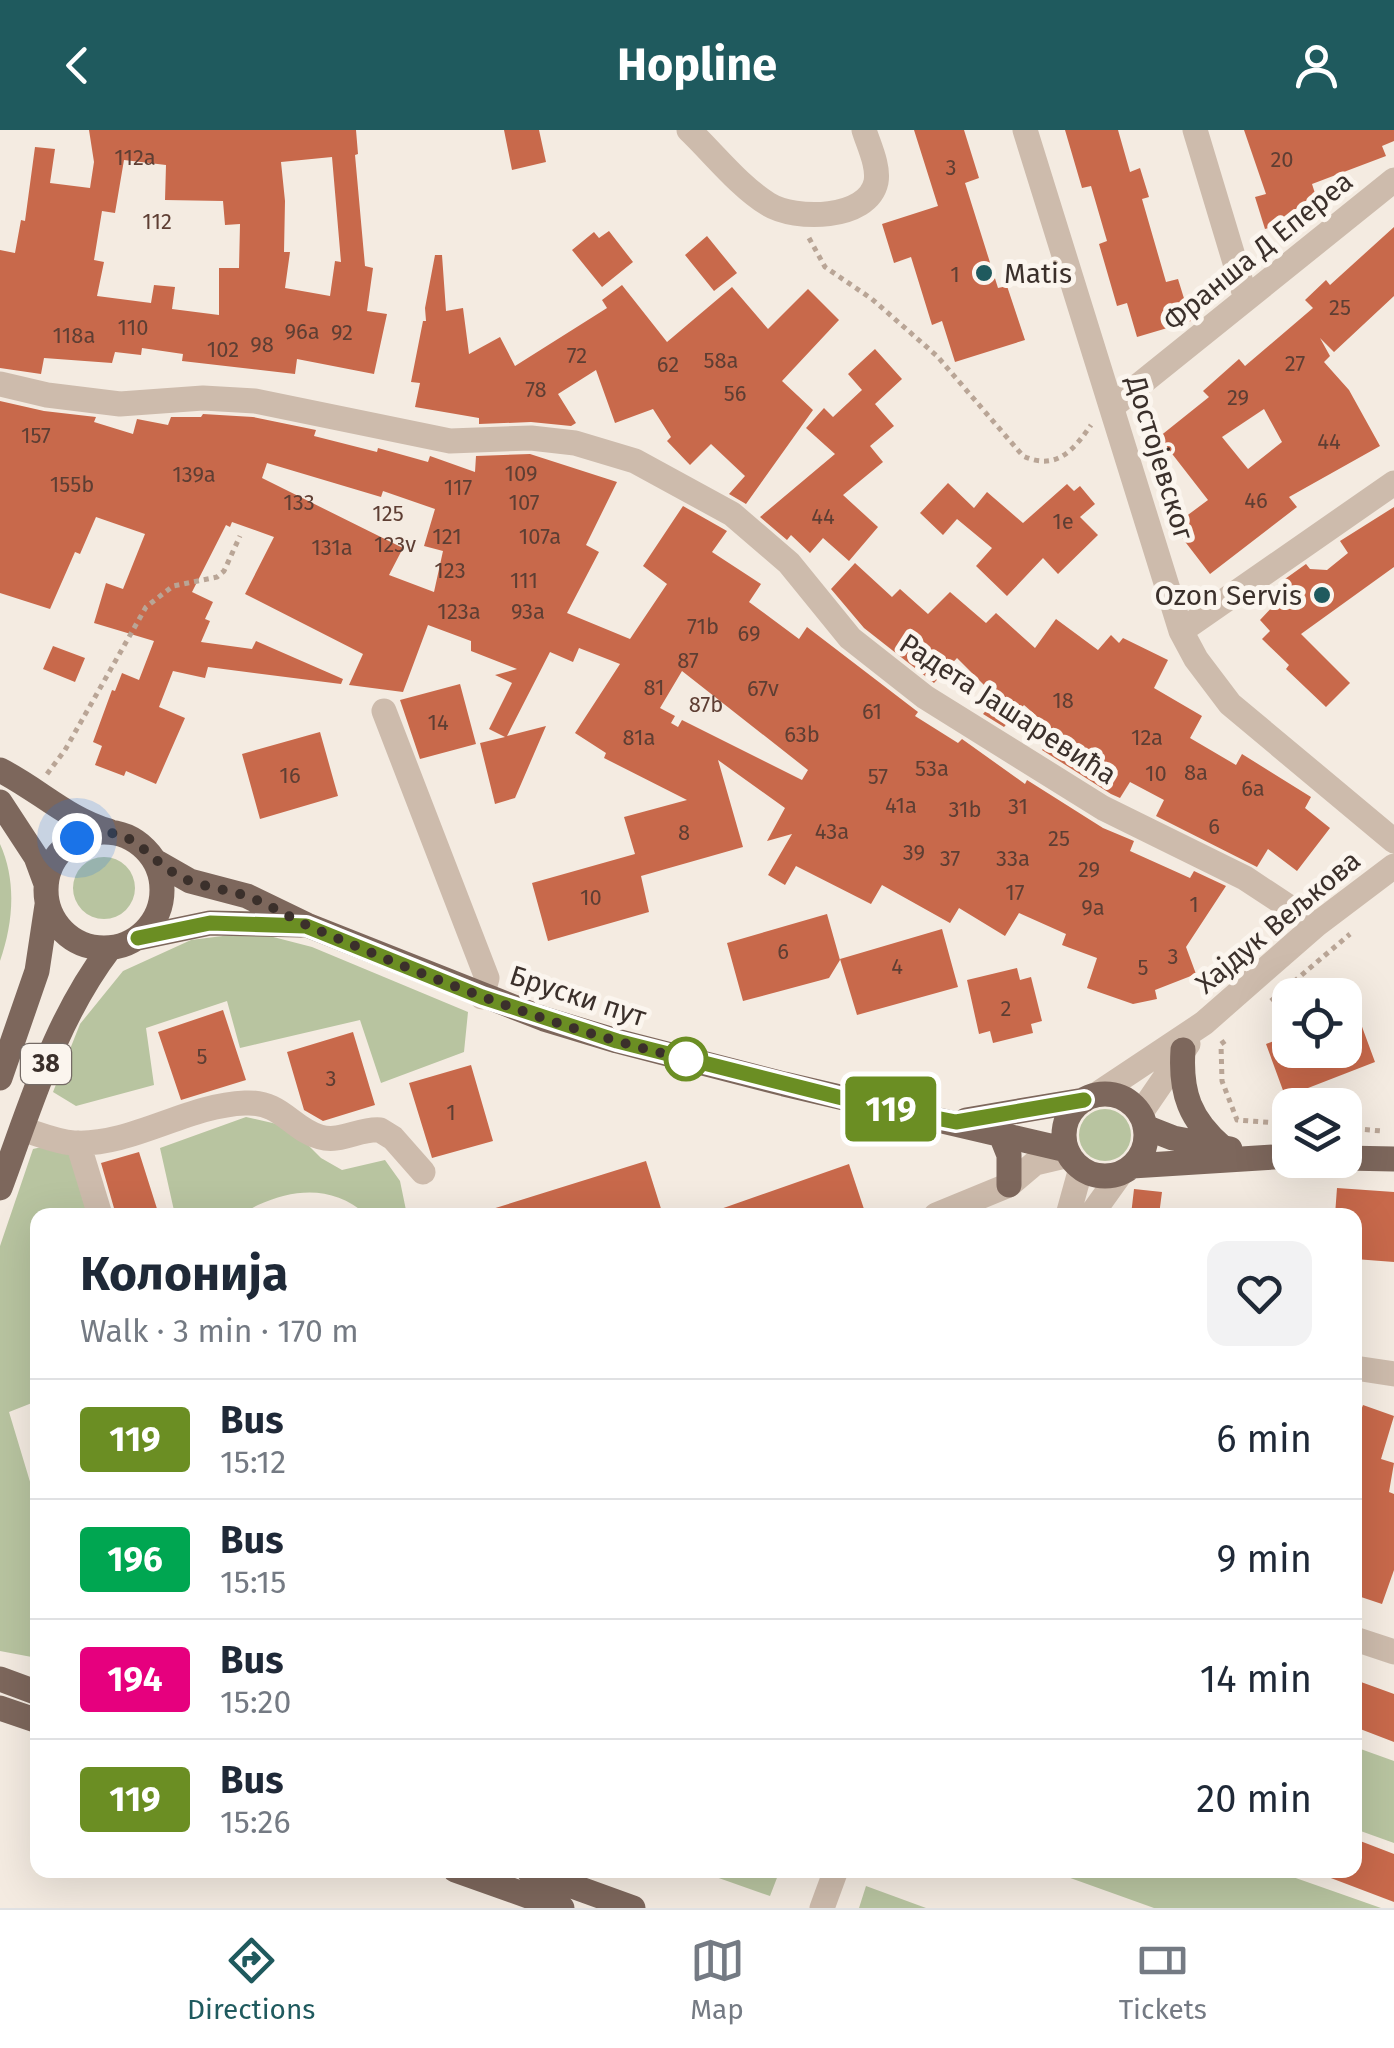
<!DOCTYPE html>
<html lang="en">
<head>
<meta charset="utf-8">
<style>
  body { margin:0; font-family:"Fira Sans",sans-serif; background:#f2f2f3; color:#1f2937; height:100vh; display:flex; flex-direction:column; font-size:38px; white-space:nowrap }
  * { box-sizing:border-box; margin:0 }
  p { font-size:32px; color:#747a83 }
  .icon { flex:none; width:55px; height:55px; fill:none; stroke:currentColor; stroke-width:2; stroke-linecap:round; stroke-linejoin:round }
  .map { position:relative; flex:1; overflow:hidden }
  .sheet { position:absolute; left:30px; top:1078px; width:1332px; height:670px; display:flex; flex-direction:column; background:#fff; border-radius:20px; box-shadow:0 10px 40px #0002 }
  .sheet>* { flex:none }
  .badge { padding:0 20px; border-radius:8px; font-size:35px; line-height:65px }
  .controls { position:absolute; left:1272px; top:848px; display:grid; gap:20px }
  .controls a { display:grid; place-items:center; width:90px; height:90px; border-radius:20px; background:#fff; box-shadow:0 10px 40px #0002; font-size:50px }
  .you { position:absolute; width:50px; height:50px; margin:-25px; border:8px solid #fff; border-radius:50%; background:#1a73e8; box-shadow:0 0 0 15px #1a73e833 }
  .map>.badge { position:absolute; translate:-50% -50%; box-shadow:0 0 0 5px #fff }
  .round { display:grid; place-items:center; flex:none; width:105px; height:105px; border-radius:20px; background:#f2f2f3 }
  .summary { display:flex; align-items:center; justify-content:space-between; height:170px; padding:0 50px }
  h1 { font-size:48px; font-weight:700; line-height:75px }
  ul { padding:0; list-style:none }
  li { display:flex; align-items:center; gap:30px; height:120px; padding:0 50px; border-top:2px solid #e0e1e3 }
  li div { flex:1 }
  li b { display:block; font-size:38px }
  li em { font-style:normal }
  li .badge { min-width:110px; font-weight:700; text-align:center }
  header { display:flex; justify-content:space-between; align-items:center; height:130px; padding:0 50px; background:#1f5a5e; color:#fff; font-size:45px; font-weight:700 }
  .menu { display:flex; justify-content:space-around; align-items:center; height:140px; border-top:2px solid #e0e1e3; background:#fff; font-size:28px; color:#747a83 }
  .menu a { display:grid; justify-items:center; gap:5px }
  .menu .active { color:#1f5a5e }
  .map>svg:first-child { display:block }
</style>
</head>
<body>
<header><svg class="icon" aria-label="back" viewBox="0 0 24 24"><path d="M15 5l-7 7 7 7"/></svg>Hopline<svg class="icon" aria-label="person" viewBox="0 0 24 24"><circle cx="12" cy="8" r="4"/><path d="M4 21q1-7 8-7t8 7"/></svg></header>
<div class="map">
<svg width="1394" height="1778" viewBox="0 0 1394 1778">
  <rect width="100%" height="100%" fill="#f4ebe1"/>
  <path fill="#b8c4a0" d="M0 714C17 751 13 794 0 831Z
    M73 758a31 31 0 1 1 62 0a31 31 0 1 1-62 0Z
    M254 802 312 817 468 882 464 922 381 953 360 890 240 918 227 871 146 898 154 955 76 976 53 962 80 894 123 841 191 810Z
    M1079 1005a26 26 0 1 1 52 0a26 26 0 1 1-52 0Z
    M246 987 290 997 321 1028 342 1040 385 1030 400 1051 407 1085H367C333 1056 297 1058 258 1075 251 1078 245 1084 237 1085 218 1088 195 1085 175 1085L160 1018Z
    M50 1015 73 1024 87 1085H38L37 1271 9 1282 31 1355 37 1354V1528L0 1521V1116L33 1019Z
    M1355 1617 1394 1631V1713L1355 1699Z
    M696 1740H780L770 1766Z
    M1048 1740H1273L1381 1778H1154Z
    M866 1756 926 1778H859Z"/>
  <path fill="#c8694b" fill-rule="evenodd" d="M89 0H356L358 24 355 25 365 136 373 138 367 181 387 184 374 244 297 229 295 244 182 231 183 224 142 218 141 225 115 222 112 233 44 228 41 244 0 238V120L15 123 21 90 25 91 35 17 55 19 50 53 90 58 94 32ZM332 27 341 132 335 131 330 166 285 158 290 122H284L285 71 281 32ZM124 30 166 35 165 70 223 71 225 95 240 94 239 138H219V185L172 179 175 157 154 155 151 173 97 166 104 132 94 130 102 81 115 83Z
    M504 0H539L546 32 512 40Z
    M914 0H964L979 48 965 53 998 158 1007 156 1025 210 955 232 942 191 932 195 911 127 894 133 882 94 938 76Z
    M1065 0H1118L1130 42 1140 38 1149 67 1142 69 1166 152 1178 149 1191 191 1137 207 1127 173 1117 176 1099 114 1107 111 1091 56 1082 58Z
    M1244 0H1394V11L1382 16 1386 26 1312 54 1321 82 1265 99 1255 67 1266 64Z
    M1394 97V166L1334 222 1320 208 1330 226 1324 232 1349 260 1380 316 1289 367 1297 377 1210 444 1173 396 1208 370 1159 307 1209 267 1203 261 1239 229 1245 236 1313 178 1305 170 1326 150 1330 155ZM1264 279 1282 312 1248 339 1222 307Z
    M609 101 633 132 602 157 572 120 594 102 599 108Z
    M707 106 737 143 714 161 685 125Z
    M435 125H442L446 181 463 178 469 224 500 207 515 236 607 178 602 170 622 155 667 212 732 157 768 199 808 159 839 190 782 251 813 280 746 374 729 364 745 346 711 314 690 335 667 311 671 307 653 279 615 293 596 240 558 264 576 293 571 296 531 292 479 294V288L415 277 420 253 411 252 423 191H426L425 178Z
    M875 219 902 249 875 274 894 296 870 316 883 332 843 365 878 397 849 431 823 408 810 423 791 405 787 410 760 387 835 324 806 298 824 278 833 287 862 260 848 244Z
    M0 271 44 281 96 287 94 292 133 304 137 289 168 295 171 287H201L203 284 253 287 316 300 314 306 377 322 378 318 428 332 430 326 475 342 476 326 530 324 617 352 586 415 599 422 567 483 630 509 667 454 643 436 683 376 727 401 712 422 761 454 749 472 799 509 807 497 918 582 915 586 958 613 962 609 1025 654 1027 650 1103 698 1134 711 1130 721 1190 748 1194 741 1226 756 1186 817 1196 844 1155 860 1157 869 1133 874 1087 858 1097 828 1062 815 1066 804 1019 783 1005 806 959 778 950 793 882 755 871 774 796 736 785 755 768 745 792 704 767 711 785 678 718 630 743 717 641 746 649 782 548 811 532 753 635 724 624 687 687 670 604 628 606 623 575 603 620 534 579 518 573 532 550 522 507 606 546 596 515 668 495 674 480 613 505 607 489 599 512 553 495 545 517 539 471 521V511L428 495 403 562 349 555 363 524 245 464 274 407 232 392 230 397 226 395 192 462 213 472 205 489 210 491 201 512 252 519 256 511 343 549 341 554 208 537 205 548 173 541 159 577 185 588 156 654 126 641 124 646 95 635 102 616 93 612 112 560 115 561 122 543 139 550 154 511 94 493 106 453 123 459 145 404 96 387 80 424 75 422 50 479 0 463ZM267 333 381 367 383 361 435 379 424 416 443 421 434 462 389 445 403 418 262 348ZM682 541 808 640 802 650 682 590 678 597 671 593 675 586 660 578Z
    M948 353 974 378 987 362 1023 393 1067 354 1074 361 1080 356 1095 374 1080 387 1098 405 1058 444 1043 428 1007 466 976 436 992 418 957 389 943 405 920 383Z
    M1394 377V437L1301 504 1350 553 1326 577 1286 539 1289 535 1262 509 1270 501 1260 490 1291 457 1285 449 1306 434 1310 439 1327 440 1348 423 1340 411Z
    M855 433 892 467 900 459 928 484 950 462 986 493 996 483 1035 518 1056 489 1098 520 1111 505 1119 513 1123 508 1168 530 1154 558 1202 586 1190 608 1236 635 1242 624 1311 667 1305 678 1330 698 1297 741 1268 719 1257 737 1156 686 1164 670 1130 652 1120 668 1111 664 1042 620 1056 603 1024 575 1004 597 983 584 997 568 957 528 934 553 864 498 831 459Z
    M53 516 85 528 75 552 43 539Z
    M460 554 476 614 420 629 400 570Z
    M320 602 338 666 260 689 242 624Z
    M827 784 840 830 829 848 743 871 727 813Z
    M942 799 958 857 857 885 840 829Z
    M1017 838 1020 850 1031 847 1042 891 1031 894 1033 903 993 913 990 901 979 904 967 850Z
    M1347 856 1375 932 1290 965 1288 974 1266 914 1290 905V920H1345Z
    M223 880 246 950 181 970 158 902Z
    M353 902 375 975 323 991 304 980 287 922Z
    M471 935 493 1011 432 1028 409 953Z
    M139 1022 159 1085H116L101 1033Z
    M646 1031 663 1085H489V1080Z
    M849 1034 866 1085H712V1082Z
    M1337 1058 1394 1062V1132L1355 1129V1085H1335Z
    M1134 1059 1162 1062 1159 1085H1131Z
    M1363 1275 1394 1286 1381 1329 1394 1333 1389 1362 1394 1364V1440L1382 1474 1355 1465V1296Z
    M1361 1552 1394 1564V1612L1355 1597V1568Z
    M1355 1709 1394 1724V1772L1315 1742 1355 1740Z"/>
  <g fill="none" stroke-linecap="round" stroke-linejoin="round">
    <path stroke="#b9a596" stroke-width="5" stroke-dasharray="5 5" stroke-linecap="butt" d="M809 108 825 137 872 169 937 226 1023 326C1056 341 1073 321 1091 295
      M47 644 65 620 146 477 173 456 217 447 224 441 240 406
      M1271 871 1350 804
      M1225 911 1221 914 1222 951 1237 990 1290 994
      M1345 998 1382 1001"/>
    <path stroke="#cdbbac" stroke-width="25" d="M689 0C714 24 739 56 768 74 795 91 868 90 876 52 879 36 869 16 864 0
      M1025 0 1181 501 1196 529 1230 574 1394 711
      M1195 0 1246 169
      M0 254 47 265 120 274 203 268 255 271 450 311 531 308 575 313 635 331 732 384 789 433 850 508 925 567 1103 678 1245 748 1316 795
      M1113 276 1394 50
      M1181 501 1394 353
      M384 581 487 848 482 867
      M1096 965 1204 893 1316 795 1394 736
      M1140 984 1188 914
      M22 999C39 1004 56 1012 74 1013 132 1016 187 975 245 973 282 971 291 999 320 1007 341 1013 360 998 380 1000L393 1008 423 1042
      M78 1013 100 1085
      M936 1085 1009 1055 1035 1033 1069 1025
      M1068 1085 1081 1038
      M1091 1085 1121 1043
      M1355 1238 1394 1244
      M1355 1509 1394 1522
      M822 1778 836 1740"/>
    <path stroke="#7d675c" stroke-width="25" d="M0 640C38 659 67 689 109 701
      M0 672 36 727 46 754
      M46 760a58 58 0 1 1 116 0a58 58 0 1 1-116 0Z
      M155 731 190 751 247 766 307 795 544 889 617 911 784 954 1067 1020
      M138 808 210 793 301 795
      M1183 920C1180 963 1190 990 1223 1018
      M0 948 37 841 47 775
      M1064 1005a41 41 0 1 1 82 0a41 41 0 1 1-82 0Z
      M966 990 1084 970
      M1145 997 1173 1008 1230 1019
      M1001 1005 1009 1025V1055
      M1345 1028 1394 1029
      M1132 1036 1290 1026
      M0 1058C31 975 55 890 110 818
      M0 1549 38 1563
      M0 1578 38 1591
      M455 1740 562 1778
      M528 1740 633 1778"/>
  </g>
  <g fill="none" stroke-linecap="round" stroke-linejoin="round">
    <defs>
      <path id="line" d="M138 808 210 793 306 796 482 867 617 911 870 975 956 992 1084 970"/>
    </defs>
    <use href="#line" stroke="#fff" stroke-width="22"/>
    <use href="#line" stroke="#6b8e23" stroke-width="15"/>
    <path stroke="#3b302b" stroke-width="10" stroke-dasharray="0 18" d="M77 708C137 687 143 733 190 751 209 758 230 760 249 767 271 775 290 788 311 797 433 850 557 899 686 929"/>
  </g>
  <g fill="#1f5a5e" stroke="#fbf5ee" stroke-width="4">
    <circle cx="984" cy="143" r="10"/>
    <circle cx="1322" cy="465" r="10"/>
  </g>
  <circle fill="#fff" stroke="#6b8e23" stroke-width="5" cx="686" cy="929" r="20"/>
  <g text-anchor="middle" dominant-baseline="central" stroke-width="10" stroke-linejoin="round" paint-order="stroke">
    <g font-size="22" fill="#5e3e33">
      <text x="135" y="27">112a</text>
      <text x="1282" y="29">20</text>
      <text x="951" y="37">3</text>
      <text x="157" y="91">112</text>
      <text x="955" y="144">1</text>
      <text x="1340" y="177">25</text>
      <text x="133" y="197">110</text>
      <text x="302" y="201">96a</text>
      <text x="342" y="202">92</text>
      <text x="74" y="205">118a</text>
      <text x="262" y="214">98</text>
      <text x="223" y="219">102</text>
      <text x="577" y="225">72</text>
      <text x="721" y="230">58a</text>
      <text x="1295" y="233">27</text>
      <text x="668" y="234">62</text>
      <text x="536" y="259">78</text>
      <text x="735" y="263">56</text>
      <text x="1238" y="267">29</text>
      <text x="36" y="305">157</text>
      <text x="1329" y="311">44</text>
      <text x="521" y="343">109</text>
      <text x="194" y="344">139a</text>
      <text x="72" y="354">155b</text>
      <text x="458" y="357">117</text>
      <text x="1256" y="370">46</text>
      <text x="299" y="372">133</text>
      <text x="524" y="372">107</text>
      <text x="388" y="383">125</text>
      <text x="823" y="386">44</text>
      <text x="1063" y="391">1e</text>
      <text x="447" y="406">121</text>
      <text x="540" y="406">107a</text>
      <text x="395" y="414">123v</text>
      <text x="332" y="417">131a</text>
      <text x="450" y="440">123</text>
      <text x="524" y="450">111</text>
      <text x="459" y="481">123a</text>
      <text x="528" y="481">93a</text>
      <text x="703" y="496">71b</text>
      <text x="749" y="503">69</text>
      <text x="688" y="530">87</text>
      <text x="654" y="557">81</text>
      <text x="763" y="558">67v</text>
      <text x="1063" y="570">18</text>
      <text x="706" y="574">87b</text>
      <text x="872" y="581">61</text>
      <text x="438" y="592">14</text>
      <text x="802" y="604">63b</text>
      <text x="639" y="607">81a</text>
      <text x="1147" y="607">12a</text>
      <text x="932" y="638">53a</text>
      <text x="1196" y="642">8a</text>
      <text x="1156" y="643">10</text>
      <text x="290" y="645">16</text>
      <text x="878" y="646">57</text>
      <text x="1253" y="658">6a</text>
      <text x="901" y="675">41a</text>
      <text x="1018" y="676">31</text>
      <text x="965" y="679">31b</text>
      <text x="1214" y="696">6</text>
      <text x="832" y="701">43a</text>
      <text x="684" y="702">8</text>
      <text x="1059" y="708">25</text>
      <text x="914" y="722">39</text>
      <text x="950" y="728">37</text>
      <text x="1013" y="728">33a</text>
      <text x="1089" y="739">29</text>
      <text x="1015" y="762">17</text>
      <text x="591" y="767">10</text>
      <text x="1194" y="774">1</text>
      <text x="1093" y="777">9a</text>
      <text x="783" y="821">6</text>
      <text x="1173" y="826">3</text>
      <text x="897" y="836">4</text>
      <text x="1143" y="837">5</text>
      <text x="1006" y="878">2</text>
      <text x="202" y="926">5</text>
      <text x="331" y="948">3</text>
      <text x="451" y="982">1</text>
    </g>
    <rect fill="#fbf5ee" stroke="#756b66" stroke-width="2.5" x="21" y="914" width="50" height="40" rx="8"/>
    <g font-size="25" font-weight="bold" fill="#3b302b">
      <text x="46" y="934">38</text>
    </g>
    <g font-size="28" fill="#3b302b" stroke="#fbf5ee">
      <text transform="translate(1258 121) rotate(-39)">Франша Д Епереа</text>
      <text transform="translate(1160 328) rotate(73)">Достојевског</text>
      <text transform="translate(1008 579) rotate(33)">Радета Јашаревића</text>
      <text transform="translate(1278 792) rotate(-40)">Хајдук Вељкова</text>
      <text transform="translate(578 866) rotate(18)">Бруски пут</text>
    </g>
    <g font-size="28" fill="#3b302b" stroke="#fbf5ee" text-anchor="start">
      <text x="1004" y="143">Matis</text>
      <text x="1302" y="465" text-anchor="end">Ozon Servis</text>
    </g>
  </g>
</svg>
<div class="controls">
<a><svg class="icon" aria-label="locate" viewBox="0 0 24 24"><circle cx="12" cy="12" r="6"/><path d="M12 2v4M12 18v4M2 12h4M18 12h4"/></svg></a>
<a><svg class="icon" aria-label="layers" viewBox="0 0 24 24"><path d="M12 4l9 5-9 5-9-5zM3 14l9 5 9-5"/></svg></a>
</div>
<div class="you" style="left:77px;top:708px"></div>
<b class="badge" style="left:891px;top:979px;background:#6b8e23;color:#fff">119</b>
<section class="sheet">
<div class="summary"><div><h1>Колонија</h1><p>Walk · 3 min · 170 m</p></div><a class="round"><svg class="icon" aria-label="heart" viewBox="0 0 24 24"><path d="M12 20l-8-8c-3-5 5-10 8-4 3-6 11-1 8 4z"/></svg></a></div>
<ul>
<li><span class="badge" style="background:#6b8e23;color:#fff">119</span><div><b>Bus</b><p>15:12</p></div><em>6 min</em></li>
<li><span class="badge" style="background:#00a651;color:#fff">196</span><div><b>Bus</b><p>15:15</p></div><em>9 min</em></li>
<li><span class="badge" style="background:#e6007e;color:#fff">194</span><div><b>Bus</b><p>15:20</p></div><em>14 min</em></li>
<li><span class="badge" style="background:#6b8e23;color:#fff">119</span><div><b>Bus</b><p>15:26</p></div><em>20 min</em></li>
</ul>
</section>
</div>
<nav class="menu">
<a class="active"><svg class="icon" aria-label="directions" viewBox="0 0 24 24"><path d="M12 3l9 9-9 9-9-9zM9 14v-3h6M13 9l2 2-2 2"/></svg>Directions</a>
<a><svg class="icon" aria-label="map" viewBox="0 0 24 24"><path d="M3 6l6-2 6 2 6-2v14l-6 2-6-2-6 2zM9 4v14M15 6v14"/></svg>Map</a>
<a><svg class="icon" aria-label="tickets" viewBox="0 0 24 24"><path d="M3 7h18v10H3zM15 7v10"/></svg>Tickets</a>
</nav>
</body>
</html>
